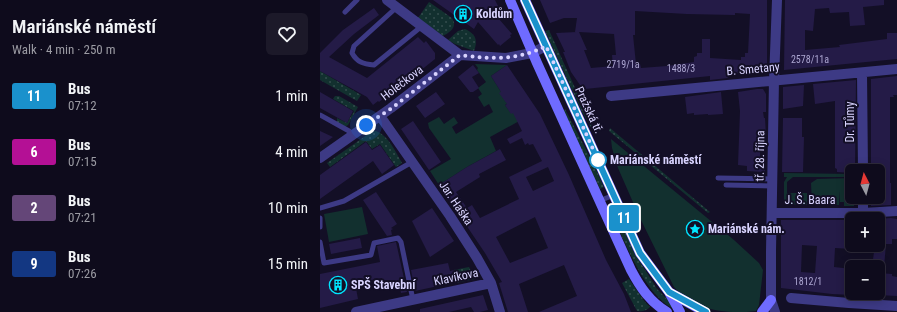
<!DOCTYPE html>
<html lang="en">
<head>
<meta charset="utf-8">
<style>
  body { margin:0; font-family:"Roboto Condensed",sans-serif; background:#1c1929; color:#f1f3f6; height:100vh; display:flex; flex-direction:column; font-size:15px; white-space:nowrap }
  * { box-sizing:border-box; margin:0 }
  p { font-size:13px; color:#9b9ba3 }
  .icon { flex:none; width:22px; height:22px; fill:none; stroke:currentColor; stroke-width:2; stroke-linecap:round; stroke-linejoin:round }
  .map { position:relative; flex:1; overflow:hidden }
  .drawer { display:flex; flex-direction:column; background:#0e0b1c; width:320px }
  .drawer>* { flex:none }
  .badge { padding:0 8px; border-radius:3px; font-size:14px; line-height:26px }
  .needle { width:26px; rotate:354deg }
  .tools { position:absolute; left:525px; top:164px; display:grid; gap:8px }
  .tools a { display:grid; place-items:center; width:40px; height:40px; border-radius:6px; background:#0e0b1c; box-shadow:0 2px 10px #0003,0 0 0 1px #2e2b3b; font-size:20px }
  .you { position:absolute; width:20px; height:20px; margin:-10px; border:3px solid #fff; border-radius:50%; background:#1a73e8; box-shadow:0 0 0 6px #1a73e833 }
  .map>.badge { position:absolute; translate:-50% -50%; box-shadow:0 0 0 2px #fff }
  .round { display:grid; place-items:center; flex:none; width:42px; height:42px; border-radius:6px; background:#1c1929 }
  .headline { display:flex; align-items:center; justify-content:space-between; height:68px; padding:0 12px }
  h1 { font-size:19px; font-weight:600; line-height:30px }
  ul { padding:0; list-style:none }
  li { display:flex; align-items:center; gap:12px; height:56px; padding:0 12px }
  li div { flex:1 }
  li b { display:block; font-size:15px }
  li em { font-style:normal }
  li .badge { min-width:44px; font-weight:700; text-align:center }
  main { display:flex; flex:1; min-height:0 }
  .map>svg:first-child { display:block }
</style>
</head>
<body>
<main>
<section class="drawer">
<div class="headline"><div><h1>Mariánské náměstí</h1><p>Walk · 4 min · 250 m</p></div><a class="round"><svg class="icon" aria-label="heart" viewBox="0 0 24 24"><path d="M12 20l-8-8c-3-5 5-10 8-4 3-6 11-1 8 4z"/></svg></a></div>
<ul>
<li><span class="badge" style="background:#1a91cc;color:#fff">11</span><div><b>Bus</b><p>07:12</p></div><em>1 min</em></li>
<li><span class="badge" style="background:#b41095;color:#fff">6</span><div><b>Bus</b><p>07:15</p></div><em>4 min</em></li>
<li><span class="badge" style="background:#644678;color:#fff">2</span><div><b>Bus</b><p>07:21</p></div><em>10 min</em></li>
<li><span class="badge" style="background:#133782;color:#fff">9</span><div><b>Bus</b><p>07:26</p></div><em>15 min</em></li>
</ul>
</section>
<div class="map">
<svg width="577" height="312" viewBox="0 0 577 312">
  <defs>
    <pattern id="grass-dots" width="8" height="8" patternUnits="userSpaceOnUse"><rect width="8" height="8" fill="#12302f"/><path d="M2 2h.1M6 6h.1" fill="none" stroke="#344d4e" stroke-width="1.8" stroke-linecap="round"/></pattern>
  </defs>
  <rect width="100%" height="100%" fill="#130f26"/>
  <path fill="url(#grass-dots)" d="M109 2 132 18C138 27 130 32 123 36L98 18Z
    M145 29C156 34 158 40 154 51L135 44 128 40 138 31Z
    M229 30 273 128 272 129 262 112 225 31Z
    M0 71 41 95 37 101 0 80Z
    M15 96H19L38 107 28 125 25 127 17 122V118L27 123 34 111 13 99Z
    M245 109 273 163 284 187 280 189 243 112Z
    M290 128 390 212 388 213 289 131Z
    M56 131C69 136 75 151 82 163L76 167 60 144 52 149 46 141 10 167 7 163 51 132Z
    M294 204 314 252 337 289 352 304 354 309C324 295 302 236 289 207Z
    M149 267 155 279 136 283 134 270Z
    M309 279 325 302 330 307C326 311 322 312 317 311L302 283Z"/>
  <path fill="#12302f" d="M155 64 187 65 171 76 188 103 185 105 191 113 195 111 201 120 170 137 176 151 147 167 119 185 110 171 131 159 109 128 108 123 119 117 124 124 134 117 138 123 132 127 136 134 173 112 169 104 164 107 158 97 162 94 158 88 166 82 157 70 158 68Z
    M291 139 414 240 439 263 443 270 439 305 436 311C430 312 423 312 417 312 393 312 371 306 354 287L319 216 298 168 292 148Z
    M464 173 532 174V177H473L467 182V193H487V205L464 204V182L467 177H464Z
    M532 178V197H534V206H524V202H520V190L519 205H492L491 183 497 179Z
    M42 207 48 234 9 242 4 214Z"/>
  <path fill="#241b47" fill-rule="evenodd" d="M113 0H175L179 8 172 11 192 34 190 35 191 37 180 46 179 44 178 45 158 22 154 29Z
    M220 0H447V71L407 74 408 78 390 80V76L265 89 260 85 251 72 243 52H245L236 33 257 32H255L257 18H244L230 23ZM315 11 367 14 415 15V13L430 14 428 53H425V57H421V60L390 58V39H382V53H377V56L374 57V62L347 66 321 68 320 64H316L313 35H315ZM259 32 294 34 296 55H292L293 66 271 68 264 50H267Z
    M465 0H564V5L543 7 545 25 530 26 529 12 510 13 509 8 495 9 493 31 485 30V50L520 47 519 45 567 39V33H577V59L464 70Z
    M54 8 59 15 34 34 9 57 47 78 98 37 104 43 106 41 115 53V59L90 79 89 78 59 102 58 101 53 105 47 97 0 71V53L23 30Z
    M153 65 159 73 152 77 159 88 153 92H150L138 77Z
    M187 65 220 114 249 175 286 260 304 294 311 312H219L257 296 244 265 199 284 208 312H188L179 283 182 282 165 253 119 185 147 167 180 149 186 160 159 174 160 177 136 192 147 208 152 205 160 218 199 199 189 177 222 161 213 144 209 145 208 143 205 145 202 138 190 144 187 139 202 131 193 113 191 114 185 105 187 104 179 93 181 92 171 76ZM228 167 234 181 213 191 206 177ZM215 217 228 248 190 263 176 237Z
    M577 76V95H573L574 97H570V183H571V205L551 206V197H558V171H551V79Z
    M536 80 535 171H532V173L517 172V169L515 168V101L495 104 493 84Z
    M484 85 483 106 463 109V87Z
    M437 89H443L446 94V112H443L444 118H445L446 136H440V164H445V172L427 171V166L418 165 420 111 418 92Z
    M0 92 33 111 27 123 0 108Z
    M116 92 125 104 105 118 96 106Z
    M401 92 403 114 388 115V114L374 115V113L367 114 365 97Z
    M463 118H482V137H484L483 172H462Z
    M93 121 121 162 109 170 81 129Z
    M0 131 13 137 0 146Z
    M46 142 52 150 60 145 74 165 62 174 53 161 0 199V175Z
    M56 192 77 224 71 228 73 229 71 230 72 235 67 236 43 200Z
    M112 208 134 241 110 257 92 221Z
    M571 218 577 219V239H572V244H566L564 267H552L554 252 558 253V219Z
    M461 220H532V249L515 248 514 267 532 269V295L512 294 461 288ZM482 245 497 246 495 273 481 272Z
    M40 238 42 248 11 254 9 244Z
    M76 242 87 292 81 293 79 283 63 286 62 278 35 283 38 299 0 308V274L60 262 57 246Z
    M128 263 130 271 134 270 135 278 131 279 132 283 95 291 91 270Z
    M558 273 572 274V276L577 277V296L558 295Z
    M163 295 168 310 160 312H154L151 307 129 312H100V309Z"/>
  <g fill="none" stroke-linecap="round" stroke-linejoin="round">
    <path stroke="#3d3a85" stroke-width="5" d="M77 7 34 46 32 53C37 62 43 64 54 65L102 26
      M25 12 37 0
      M0 115 29 131 32 135
      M398 178 452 179
      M406 185 452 186
      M279 201 294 195
      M0 208 24 201 92 162
      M0 218V227
      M0 242 4 263 51 255 54 243 78 238 81 242 93 300"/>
    <path stroke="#3d3a85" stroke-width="10" d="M67 0 140 55 186 58 212 53 226 46
      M542 73 543 171
      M291 96 577 69
      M60 116 130 216 157 258 171 283 180 312
      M0 158 71 108 140 55
      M452 213H543L577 211
      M543 213V197
      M471 298 529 303 577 306
      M36 312 171 283
      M455 312 451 300V251L454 80 457 0"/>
    <path stroke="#6f6bff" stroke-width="10" d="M190 0 217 63 311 270C320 287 330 302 347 312
      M205 0 320 253 349 292 360 312
      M349 292 385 312
      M442 312 451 300"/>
  </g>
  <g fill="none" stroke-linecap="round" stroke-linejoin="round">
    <defs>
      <path id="line" d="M205 0 320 253 349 292 386 312"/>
    </defs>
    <use href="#line" stroke="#fff" stroke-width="9"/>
    <use href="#line" stroke="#1a91cc" stroke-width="6"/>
    <path stroke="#d9d4ff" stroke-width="4" stroke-dasharray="0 7.2" d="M46 125 72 108 140 55C172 59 196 61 226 46L278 160"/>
  </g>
  <defs>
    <symbol id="building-ring" viewBox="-11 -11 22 22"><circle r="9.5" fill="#130f26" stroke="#00e5ff" stroke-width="1.5"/><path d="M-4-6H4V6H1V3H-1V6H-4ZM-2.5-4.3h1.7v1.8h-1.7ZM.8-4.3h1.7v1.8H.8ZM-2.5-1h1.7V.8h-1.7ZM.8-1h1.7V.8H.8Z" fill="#00e5ff"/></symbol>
    <symbol id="sight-ring" viewBox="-11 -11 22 22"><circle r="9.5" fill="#130f26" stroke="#00e5ff" stroke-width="1.5"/><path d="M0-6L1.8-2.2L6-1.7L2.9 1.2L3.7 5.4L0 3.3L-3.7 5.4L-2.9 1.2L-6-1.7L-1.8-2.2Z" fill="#00e5ff"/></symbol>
  </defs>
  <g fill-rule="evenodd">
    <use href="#building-ring" x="133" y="4" width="20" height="20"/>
    <use href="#sight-ring" x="365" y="219" width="20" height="20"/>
    <use href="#building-ring" x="8" y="275" width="20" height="20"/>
  </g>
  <circle fill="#fff" stroke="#1a91cc" stroke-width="2" cx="278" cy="160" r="8"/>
  <g text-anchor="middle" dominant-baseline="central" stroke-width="4" stroke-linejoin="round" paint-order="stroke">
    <g font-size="10" fill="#aca6d1">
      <text x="490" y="59">2578/11a</text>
      <text x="303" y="64">2719/1a</text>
      <text x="361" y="68">1488/3</text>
      <text x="488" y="281">1812/1</text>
    </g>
    <g font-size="12" font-weight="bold" fill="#d9d4ff" stroke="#130f26" text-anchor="start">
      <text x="156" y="14">Koldům</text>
      <text x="388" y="229">Mariánské nám.</text>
      <text x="31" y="285">SPŠ Stavební</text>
    </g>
    <g font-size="12" fill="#d9d4ff" stroke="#130f26">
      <text transform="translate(433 69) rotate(-5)">B. Smetany</text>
      <text transform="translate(82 83) rotate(-37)">Holečkova</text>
      <text transform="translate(269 110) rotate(65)">Pražská tř.</text>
      <text transform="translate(530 122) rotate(-90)">Dr. Tůmy</text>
      <text transform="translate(440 156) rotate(-89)">tř. 28. října</text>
      <text x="490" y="200">J. Š. Baara</text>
      <text transform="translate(136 203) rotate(56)">Jar. Haška</text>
      <text transform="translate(136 277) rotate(-12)">Klavíkova</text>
    </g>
    <g font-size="12" font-weight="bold" fill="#d9d4ff" stroke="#130f26" text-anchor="start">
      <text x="290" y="160">Mariánské náměstí</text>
    </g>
  </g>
</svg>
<div class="tools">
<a><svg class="needle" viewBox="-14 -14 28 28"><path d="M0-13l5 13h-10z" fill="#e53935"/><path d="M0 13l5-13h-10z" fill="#9b9ba3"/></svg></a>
<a>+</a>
<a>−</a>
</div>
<div class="you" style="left:46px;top:125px"></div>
<b class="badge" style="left:304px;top:218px;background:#1a91cc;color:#fff">11</b>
</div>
</main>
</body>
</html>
